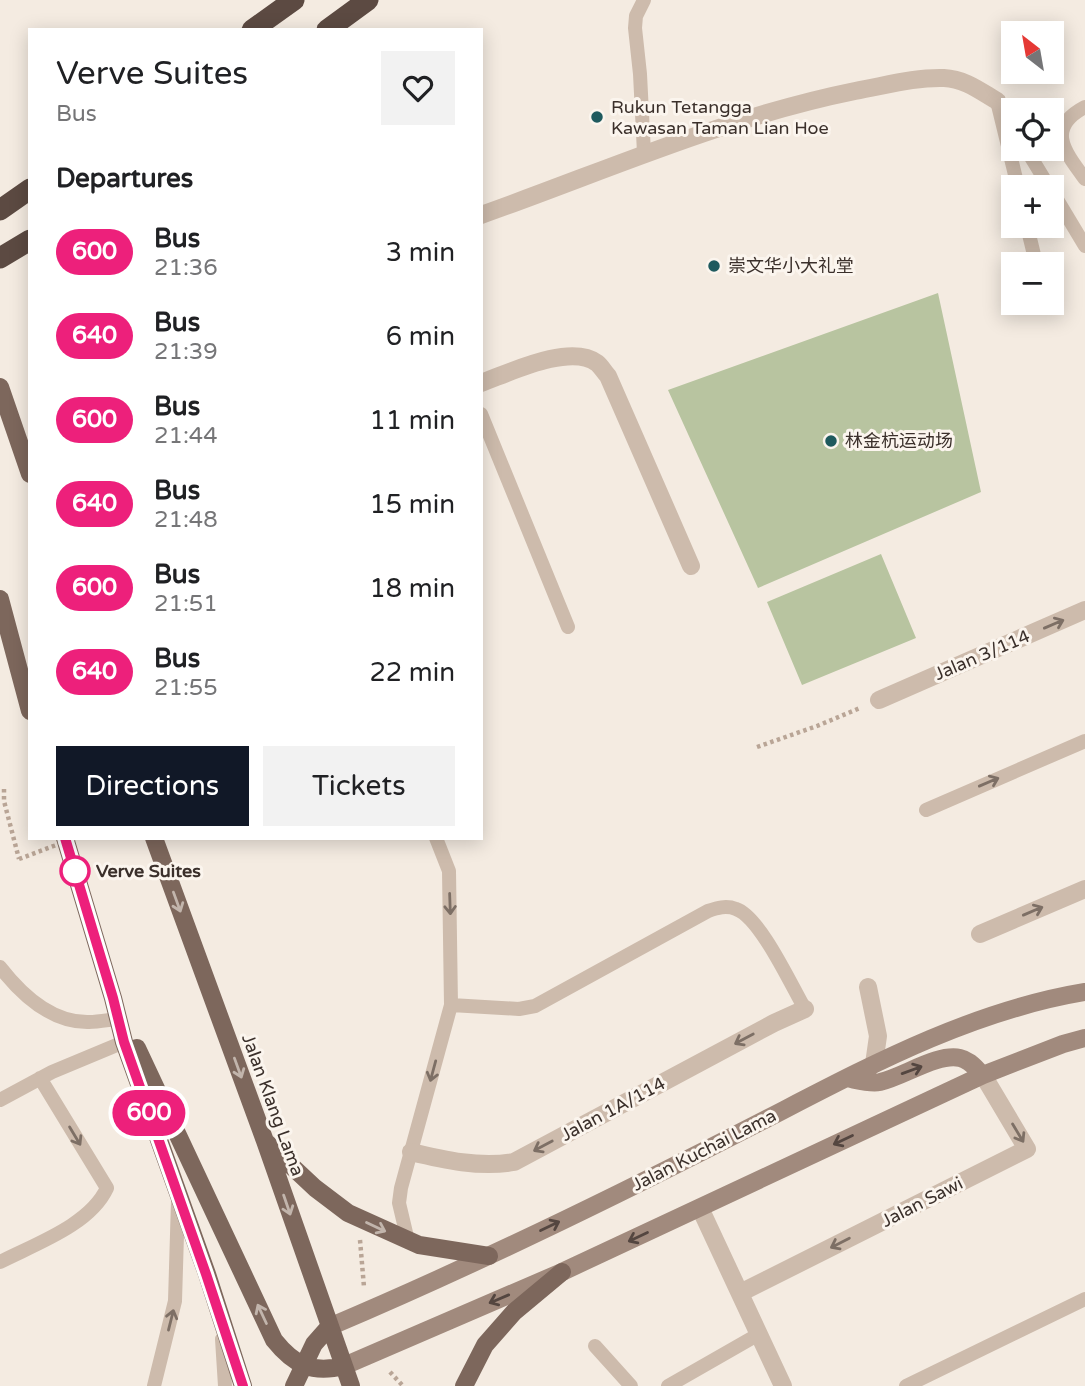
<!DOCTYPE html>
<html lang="en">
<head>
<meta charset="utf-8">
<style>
  body { margin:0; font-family:"Varela Round","Noto Sans SC",sans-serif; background:#f2f2f2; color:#202124; height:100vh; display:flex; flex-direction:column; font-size:26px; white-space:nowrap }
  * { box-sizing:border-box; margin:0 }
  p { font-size:23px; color:#757577 }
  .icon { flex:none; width:38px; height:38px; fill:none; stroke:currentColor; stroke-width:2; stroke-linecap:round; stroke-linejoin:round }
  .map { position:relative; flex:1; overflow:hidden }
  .side { position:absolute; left:28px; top:28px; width:455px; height:812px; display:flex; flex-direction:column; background:#fff; border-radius:0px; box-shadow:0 4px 18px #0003 }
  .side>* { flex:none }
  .badge { padding:0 14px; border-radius:23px; font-size:24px; line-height:46px }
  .needle { width:46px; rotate:329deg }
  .buttons { position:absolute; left:1001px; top:21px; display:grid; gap:14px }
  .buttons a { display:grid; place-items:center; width:63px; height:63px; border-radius:0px; background:#fff; box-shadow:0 4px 18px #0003; font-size:35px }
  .map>.badge { position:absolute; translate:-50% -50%; box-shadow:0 0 0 4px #fff }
  h2 { padding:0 28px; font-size:26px; line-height:63px }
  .round { display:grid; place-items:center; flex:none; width:74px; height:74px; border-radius:0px; background:#f2f2f2 }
  .summary { display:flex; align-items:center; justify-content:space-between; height:119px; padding:0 28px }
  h1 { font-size:33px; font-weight:600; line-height:52px }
  .action { display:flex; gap:14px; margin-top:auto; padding:14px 28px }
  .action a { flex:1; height:80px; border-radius:0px; background:#111827; color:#fff; font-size:28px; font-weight:600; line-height:80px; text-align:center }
  .action a+a { background:#f2f2f2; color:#202124 }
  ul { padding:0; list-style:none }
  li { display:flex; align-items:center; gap:21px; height:84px; padding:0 28px }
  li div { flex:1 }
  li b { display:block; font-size:26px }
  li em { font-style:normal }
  li .badge { min-width:77px; font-weight:700; text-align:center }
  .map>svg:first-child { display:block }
</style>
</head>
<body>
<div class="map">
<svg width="1085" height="1386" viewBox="0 0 1085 1386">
  <rect width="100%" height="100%" fill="#f4ebe1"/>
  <path fill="#b8c4a0" d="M938 293 981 492 758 588 668 390Z
    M881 554 916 638 802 685 767 602Z"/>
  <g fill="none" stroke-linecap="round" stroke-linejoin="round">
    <path stroke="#b9a596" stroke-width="4.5" stroke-dasharray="3.5 3.5" stroke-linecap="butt" d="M757 747 817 726 860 708
      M4 789V801L19 859
      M360 1240 364 1287
      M390 1372 403 1386"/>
    <path stroke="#cdbbac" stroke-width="14" d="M644 0 636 16 635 28 640 74 644 153
      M997 101 1018 187
      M1085 107C1045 128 1065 152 1085 179
      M1026 149 1049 187
      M1052 191 1085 246
      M1027 226 1035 259
      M481 414 568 627
      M926 810 1085 741
      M0 967C21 994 52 1023 89 1022 98 1022 108 1020 117 1019
      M451 1005 519 1009 535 1006 708 911C717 908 726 905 736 909 760 917 791 985 805 1009
      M0 1100 52 1072 124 1042
      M408 1241 399 1203 401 1188 451 1005 449 871 436 838
      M0 1262C35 1244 90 1225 107 1188L40 1078
      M222 1339 225 1386
      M595 1346 631 1386
      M154 1386 175 1301 178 1201
      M668 1386 759 1334
      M906 1386 1085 1299"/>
    <path stroke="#cdbbac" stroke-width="18" d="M481 215C605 171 726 117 855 91 884 86 915 77 944 78 965 79 980 91 997 101
      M481 383C509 373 570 343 597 363 601 366 604 372 608 376L691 566
      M879 700 1085 610
      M980 934 1085 889
      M868 987 878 1036 874 1064
      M411 1152C444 1160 480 1168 514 1162L774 1023 805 1009
      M700 1208 783 1386
      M740 1293 1027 1149 983 1075"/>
    <path stroke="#a18a7d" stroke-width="18" d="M846 1078C857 1080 869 1084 880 1082 903 1077 937 1053 960 1058 970 1060 976 1069 983 1075
      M329 1327C466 1269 600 1204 733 1136 846 1079 958 1013 1085 992
      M344 1366 562 1272 983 1075 1063 1044 1085 1038"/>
    <path stroke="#7d675c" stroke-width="18" d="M0 387 30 474
      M0 599 30 711
      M65 838 113 998 124 1042 207 1274 243 1386
      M154 838 265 1141 351 1386
      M137 1048 274 1340C294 1365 312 1374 344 1366
      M267 1143 315 1188 348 1213 419 1245 489 1256
      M294 1386 314 1344 329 1327
      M464 1386 485 1345 514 1312 562 1272"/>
    <path stroke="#5c4a42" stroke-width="21" d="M252 30 294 0
      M327 30 368 0
      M0 210 30 189
      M0 258 30 240"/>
    <path stroke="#b9a596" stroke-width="4.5" stroke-dasharray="3.5 3.5" stroke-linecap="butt" d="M19 859 75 838"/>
  </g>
  <defs><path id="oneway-shaft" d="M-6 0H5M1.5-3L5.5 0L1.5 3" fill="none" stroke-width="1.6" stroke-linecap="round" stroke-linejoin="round" transform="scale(1.75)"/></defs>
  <g stroke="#7d6f65">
    <use href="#oneway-shaft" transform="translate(1054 624) rotate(-23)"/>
    <use href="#oneway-shaft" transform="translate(989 782) rotate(-23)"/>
    <use href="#oneway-shaft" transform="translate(450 904) rotate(88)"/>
    <use href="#oneway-shaft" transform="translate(1033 911) rotate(-23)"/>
    <use href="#oneway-shaft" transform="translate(744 1039) rotate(152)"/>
    <use href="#oneway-shaft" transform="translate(433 1071) rotate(105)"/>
    <use href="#oneway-shaft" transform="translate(1018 1133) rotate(59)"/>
    <use href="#oneway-shaft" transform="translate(75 1136) rotate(59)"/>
    <use href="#oneway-shaft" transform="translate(543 1146) rotate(152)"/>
    <use href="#oneway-shaft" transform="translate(840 1243) rotate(153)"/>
    <use href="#oneway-shaft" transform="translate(171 1320) rotate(-76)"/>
  </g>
  <g stroke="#c2b5ac">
    <use href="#oneway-shaft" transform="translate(177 902) rotate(70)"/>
    <use href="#oneway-shaft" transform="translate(238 1068) rotate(70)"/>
    <use href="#oneway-shaft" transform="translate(287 1205) rotate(71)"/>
    <use href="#oneway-shaft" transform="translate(376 1227) rotate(25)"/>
    <use href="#oneway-shaft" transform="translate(262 1314) rotate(-115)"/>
  </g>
  <g stroke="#544640">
    <use href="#oneway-shaft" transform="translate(912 1070) rotate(-20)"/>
    <use href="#oneway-shaft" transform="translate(843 1140) rotate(155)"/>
    <use href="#oneway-shaft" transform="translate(550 1226) rotate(-26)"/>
    <use href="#oneway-shaft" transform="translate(638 1237) rotate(155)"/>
    <use href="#oneway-shaft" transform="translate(499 1299) rotate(157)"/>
  </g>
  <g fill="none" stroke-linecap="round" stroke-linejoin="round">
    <defs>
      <path id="line" d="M65 838 113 998 124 1042 206 1274 243 1386"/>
    </defs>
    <use href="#line" stroke="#fff" stroke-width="16"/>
    <use href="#line" stroke="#ed207b" stroke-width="10"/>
  </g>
  <g fill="#1f5a5e" stroke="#fbf5ee" stroke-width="2.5">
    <circle cx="597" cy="117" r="7"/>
    <circle cx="714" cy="266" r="7"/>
    <circle cx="831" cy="441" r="7"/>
  </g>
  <circle fill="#fff" stroke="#ed207b" stroke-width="3.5" cx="75" cy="871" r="14"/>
  <g text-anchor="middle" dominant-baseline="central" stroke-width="6" stroke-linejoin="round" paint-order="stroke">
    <g font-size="18" fill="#3b302b" stroke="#fbf5ee" text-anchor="start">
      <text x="611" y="107">Rukun Tetangga<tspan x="611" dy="21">Kawasan Taman Lian Hoe</tspan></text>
      <text x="728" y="266">崇文华小大礼堂</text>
      <text x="845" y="441">林金杭运动场</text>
    </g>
    <g font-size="18" fill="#3b302b" stroke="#fbf5ee">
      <text transform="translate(982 655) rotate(-23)">Jalan 3/114</text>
      <text transform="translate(273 1105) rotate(70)">Jalan Klang Lama</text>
      <text transform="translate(613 1109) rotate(-28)">Jalan 1A/114</text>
      <text transform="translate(704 1150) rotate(-27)">Jalan Kuchai Lama</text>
      <text transform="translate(922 1202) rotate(-27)">Jalan Sawi</text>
    </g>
    <g font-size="18" font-weight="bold" fill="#3b302b" stroke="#fbf5ee" text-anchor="start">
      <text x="96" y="871">Verve Suites</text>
    </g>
  </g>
</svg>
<div class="buttons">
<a><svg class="needle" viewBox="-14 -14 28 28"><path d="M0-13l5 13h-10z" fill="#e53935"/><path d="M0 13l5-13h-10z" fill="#757577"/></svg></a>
<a><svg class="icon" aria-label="locate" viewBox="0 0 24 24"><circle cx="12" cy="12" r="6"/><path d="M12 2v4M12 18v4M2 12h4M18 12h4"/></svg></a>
<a>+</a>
<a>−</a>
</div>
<b class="badge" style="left:149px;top:1113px;background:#ed207b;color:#fff">600</b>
<section class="side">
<div class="summary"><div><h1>Verve Suites</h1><p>Bus</p></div><a class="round"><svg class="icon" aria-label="heart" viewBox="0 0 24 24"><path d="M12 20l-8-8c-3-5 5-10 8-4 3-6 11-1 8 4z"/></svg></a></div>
<h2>Departures</h2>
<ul>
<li><span class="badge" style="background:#ed207b;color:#fff">600</span><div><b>Bus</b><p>21:36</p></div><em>3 min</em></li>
<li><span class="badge" style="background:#ed207b;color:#fff">640</span><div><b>Bus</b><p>21:39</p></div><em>6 min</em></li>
<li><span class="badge" style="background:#ed207b;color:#fff">600</span><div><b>Bus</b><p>21:44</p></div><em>11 min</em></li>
<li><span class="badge" style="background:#ed207b;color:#fff">640</span><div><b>Bus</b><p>21:48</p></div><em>15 min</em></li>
<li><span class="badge" style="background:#ed207b;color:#fff">600</span><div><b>Bus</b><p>21:51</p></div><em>18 min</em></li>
<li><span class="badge" style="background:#ed207b;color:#fff">640</span><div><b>Bus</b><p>21:55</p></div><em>22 min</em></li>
</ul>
<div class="action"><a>Directions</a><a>Tickets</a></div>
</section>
</div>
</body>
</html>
